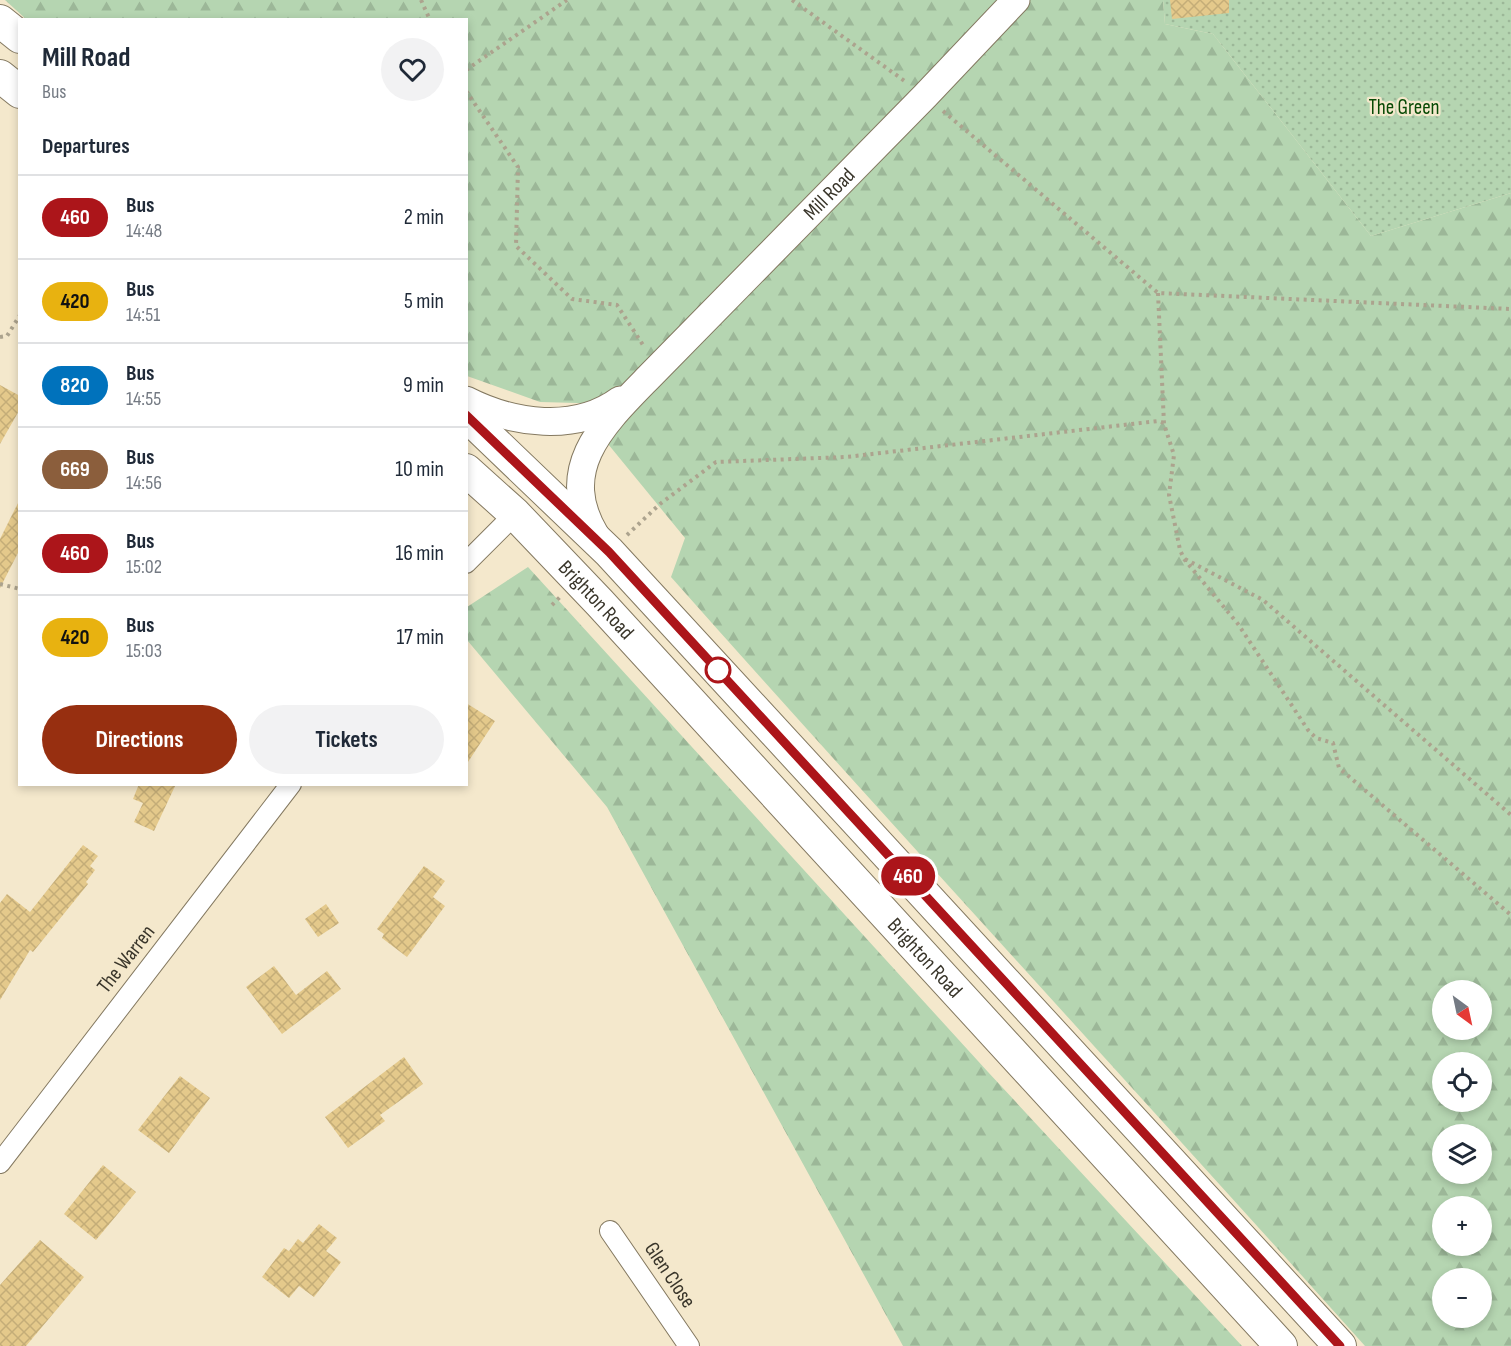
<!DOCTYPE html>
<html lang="en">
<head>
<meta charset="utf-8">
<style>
  body { margin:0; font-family:"Sofia Sans Condensed",sans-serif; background:#f2f2f3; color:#1f2937; height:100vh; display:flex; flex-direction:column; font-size:22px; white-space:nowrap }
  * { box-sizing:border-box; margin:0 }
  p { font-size:20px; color:#747a83 }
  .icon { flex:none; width:33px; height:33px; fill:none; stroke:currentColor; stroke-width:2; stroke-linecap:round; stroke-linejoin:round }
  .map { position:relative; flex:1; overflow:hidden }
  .drawer { position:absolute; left:18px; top:18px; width:450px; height:768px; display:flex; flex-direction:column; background:#fff; border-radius:0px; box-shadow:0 3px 9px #0003 }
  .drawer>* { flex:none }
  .badge { padding:0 12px; border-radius:20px; font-size:21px; line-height:39px }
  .needle { width:39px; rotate:147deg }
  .controls { position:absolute; left:1432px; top:980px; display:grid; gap:12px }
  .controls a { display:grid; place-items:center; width:60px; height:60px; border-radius:50%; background:#fff; box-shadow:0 3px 9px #0003; font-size:30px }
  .map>.badge { position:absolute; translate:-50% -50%; box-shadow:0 0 0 3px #fff }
  h2 { padding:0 24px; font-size:22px; line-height:54px }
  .round { display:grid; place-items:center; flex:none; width:63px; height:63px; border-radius:32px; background:#f2f2f3 }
  .overview { display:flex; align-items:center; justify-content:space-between; height:102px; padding:0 24px }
  h1 { font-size:28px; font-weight:700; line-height:45px }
  .primary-button { display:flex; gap:12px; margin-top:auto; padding:12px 24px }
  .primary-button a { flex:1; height:69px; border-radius:36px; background:#972f10; color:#fff; font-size:24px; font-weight:700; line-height:69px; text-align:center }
  .primary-button a+a { background:#f2f2f3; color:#1f2937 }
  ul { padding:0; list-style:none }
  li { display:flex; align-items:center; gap:18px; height:84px; padding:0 24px; border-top:2px solid #e0e1e3 }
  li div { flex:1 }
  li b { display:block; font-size:22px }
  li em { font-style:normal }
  li .badge { min-width:66px; font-weight:700; text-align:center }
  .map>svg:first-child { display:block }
</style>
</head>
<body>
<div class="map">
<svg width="1511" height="1346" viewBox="0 0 1511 1346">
  <defs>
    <pattern id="forest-firs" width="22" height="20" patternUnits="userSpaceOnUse" patternTransform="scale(1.5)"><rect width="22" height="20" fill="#b5d5b1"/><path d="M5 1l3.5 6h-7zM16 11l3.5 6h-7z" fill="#9cb798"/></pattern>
    <pattern id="park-dots" width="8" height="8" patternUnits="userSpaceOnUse" patternTransform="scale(1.5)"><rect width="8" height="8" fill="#b5d5b1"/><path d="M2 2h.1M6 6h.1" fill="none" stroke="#9cb798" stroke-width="1.8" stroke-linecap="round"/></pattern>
    <pattern id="building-cross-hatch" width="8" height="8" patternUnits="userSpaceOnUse" patternTransform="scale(1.5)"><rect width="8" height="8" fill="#e4c98b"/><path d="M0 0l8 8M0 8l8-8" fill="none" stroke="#c4ad78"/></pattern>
  </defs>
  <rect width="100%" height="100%" fill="#f4e8cc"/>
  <path fill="url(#forest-firs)" fill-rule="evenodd" d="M5 0H1163L1165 24 1213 34 1371 236 1511 193V1346H1365C1135 1089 900 835 671 577L685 538 608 444 615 404 540 402 467 376 466 20H27ZM1443 990H1482V1029H1443ZM1443 1062H1482V1101H1443ZM1443 1134H1482V1173H1443ZM1443 1206H1482V1245H1443ZM1443 1278H1482V1317H1443Z
    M528 567 988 1072 1242 1346H903L607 807 467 640V607Z"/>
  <path fill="url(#park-dots)" d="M1163 0H1511V193L1371 236 1213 34 1165 24Z"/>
  <path fill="url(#building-cross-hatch)" d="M1170 0H1229V13L1172 19Z
    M0 385 20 396V409L0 444Z
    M20 499V549L0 588V539Z
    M466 703 495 721 466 765Z
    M139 784H176L154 831 134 822 143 803 133 799Z
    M83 845 98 856 90 866 95 870 86 882 88 884 33 952 30 950 0 1000V903L7 894 30 912Z
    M424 866 445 881 433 897 445 906 407 957 382 938 384 934 377 929Z
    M326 904 339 923 318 937 305 919Z
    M274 966 296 995 327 971 341 989 282 1034 246 987Z
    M404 1057 423 1084 380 1115 385 1121 348 1148 325 1117Z
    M180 1076 210 1098 169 1153 138 1130Z
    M103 1165 136 1192 96 1240 64 1214Z
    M319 1224 337 1238 326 1251 341 1262 314 1297 299 1286 289 1298 262 1277 284 1248 289 1251 298 1239 303 1243Z
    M40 1240 84 1277 26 1346H0V1285Z"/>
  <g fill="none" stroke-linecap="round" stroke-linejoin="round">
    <defs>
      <path id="minor" d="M466 563 515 514
        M0 1163 291 784
        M610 1231 689 1346"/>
      <g id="secondary">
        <path d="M466 400C513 424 575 433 620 400"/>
        <path id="s1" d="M596 536C555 469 603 424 649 377L925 96 1016 0"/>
      </g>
      <g id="trunk">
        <path d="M0 21 20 37"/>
        <path d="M0 76 20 92"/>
        <path d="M466 415 609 552 1340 1346"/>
        <path id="s2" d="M466 470 515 514 600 603 1281 1346"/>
      </g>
    </defs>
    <use href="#minor" stroke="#847961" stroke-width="22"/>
    <use href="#secondary" stroke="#847961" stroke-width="29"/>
    <use href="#trunk" stroke="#847961" stroke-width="34"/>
    <path stroke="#aca38e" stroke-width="4" stroke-dasharray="3 4.5" stroke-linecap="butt" d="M421 0 430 20
      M792 0 906 82
      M466 70 567 0
      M466 91 518 167 516 246 572 299 617 305 645 348
      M943 111 1158 293 1511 309
      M1158 293 1164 424 1174 455 1169 495 1180 550 1184 559 1238 624 1308 730 1316 738 1333 743 1339 768 1511 915
      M0 337 7 336 20 315
      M627 535 660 504 716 462 846 457 1158 421 1164 423
      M1185 559 1263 600 1511 815
      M0 584 20 589
      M552 605 560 597"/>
    <use href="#minor" stroke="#fff" stroke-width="20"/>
    <use href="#secondary" stroke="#fff" stroke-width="27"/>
    <use href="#trunk" stroke="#fff" stroke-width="32"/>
  </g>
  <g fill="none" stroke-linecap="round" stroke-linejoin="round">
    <defs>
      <path id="line" d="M466 415 609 552 1340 1346"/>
    </defs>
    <use href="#line" stroke="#fff" stroke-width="14"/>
    <use href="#line" stroke="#ac151a" stroke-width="9"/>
  </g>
  <circle fill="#fff" stroke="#ac151a" stroke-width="3" cx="718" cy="670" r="12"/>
  <g text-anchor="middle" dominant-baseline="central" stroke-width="4.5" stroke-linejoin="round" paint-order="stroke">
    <g font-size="21" fill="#084a05" stroke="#f4e8cc">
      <text x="1404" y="107">The Green</text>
    </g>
    <g font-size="21" fill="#39352a" stroke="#f4e8cc">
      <text stroke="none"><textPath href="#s1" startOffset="442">Mill Road</textPath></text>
      <text stroke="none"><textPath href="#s2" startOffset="184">Brighton Road</textPath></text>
      <text stroke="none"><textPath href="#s2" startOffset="670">Brighton Road</textPath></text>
      <text transform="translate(126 959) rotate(-52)">The Warren</text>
      <text transform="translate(670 1275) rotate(56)">Glen Close</text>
    </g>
  </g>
</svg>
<div class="controls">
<a><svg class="needle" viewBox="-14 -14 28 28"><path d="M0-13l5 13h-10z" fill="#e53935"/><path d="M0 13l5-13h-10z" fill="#747a83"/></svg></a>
<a><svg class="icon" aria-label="locate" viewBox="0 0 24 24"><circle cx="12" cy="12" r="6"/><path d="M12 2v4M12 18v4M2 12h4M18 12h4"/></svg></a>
<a><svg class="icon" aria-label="layers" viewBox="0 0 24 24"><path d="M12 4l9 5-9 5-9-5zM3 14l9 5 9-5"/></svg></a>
<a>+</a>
<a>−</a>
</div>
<b class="badge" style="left:908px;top:876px;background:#ac151a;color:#fff">460</b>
<section class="drawer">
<div class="overview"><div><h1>Mill Road</h1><p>Bus</p></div><a class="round"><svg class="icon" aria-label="heart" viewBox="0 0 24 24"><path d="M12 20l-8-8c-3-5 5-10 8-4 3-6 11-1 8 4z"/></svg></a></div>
<h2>Departures</h2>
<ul>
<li><span class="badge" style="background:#ac151a;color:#fff">460</span><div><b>Bus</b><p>14:48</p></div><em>2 min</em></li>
<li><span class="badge" style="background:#e8b210;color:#111">420</span><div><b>Bus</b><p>14:51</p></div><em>5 min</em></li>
<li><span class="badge" style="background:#0072bc;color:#fff">820</span><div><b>Bus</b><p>14:55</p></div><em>9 min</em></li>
<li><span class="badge" style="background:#8b5e3c;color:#fff">669</span><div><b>Bus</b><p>14:56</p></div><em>10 min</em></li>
<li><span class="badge" style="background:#ac151a;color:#fff">460</span><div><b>Bus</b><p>15:02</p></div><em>16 min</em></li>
<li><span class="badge" style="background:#e8b210;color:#111">420</span><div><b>Bus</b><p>15:03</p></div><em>17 min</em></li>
</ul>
<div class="primary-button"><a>Directions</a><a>Tickets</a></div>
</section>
</div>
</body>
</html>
